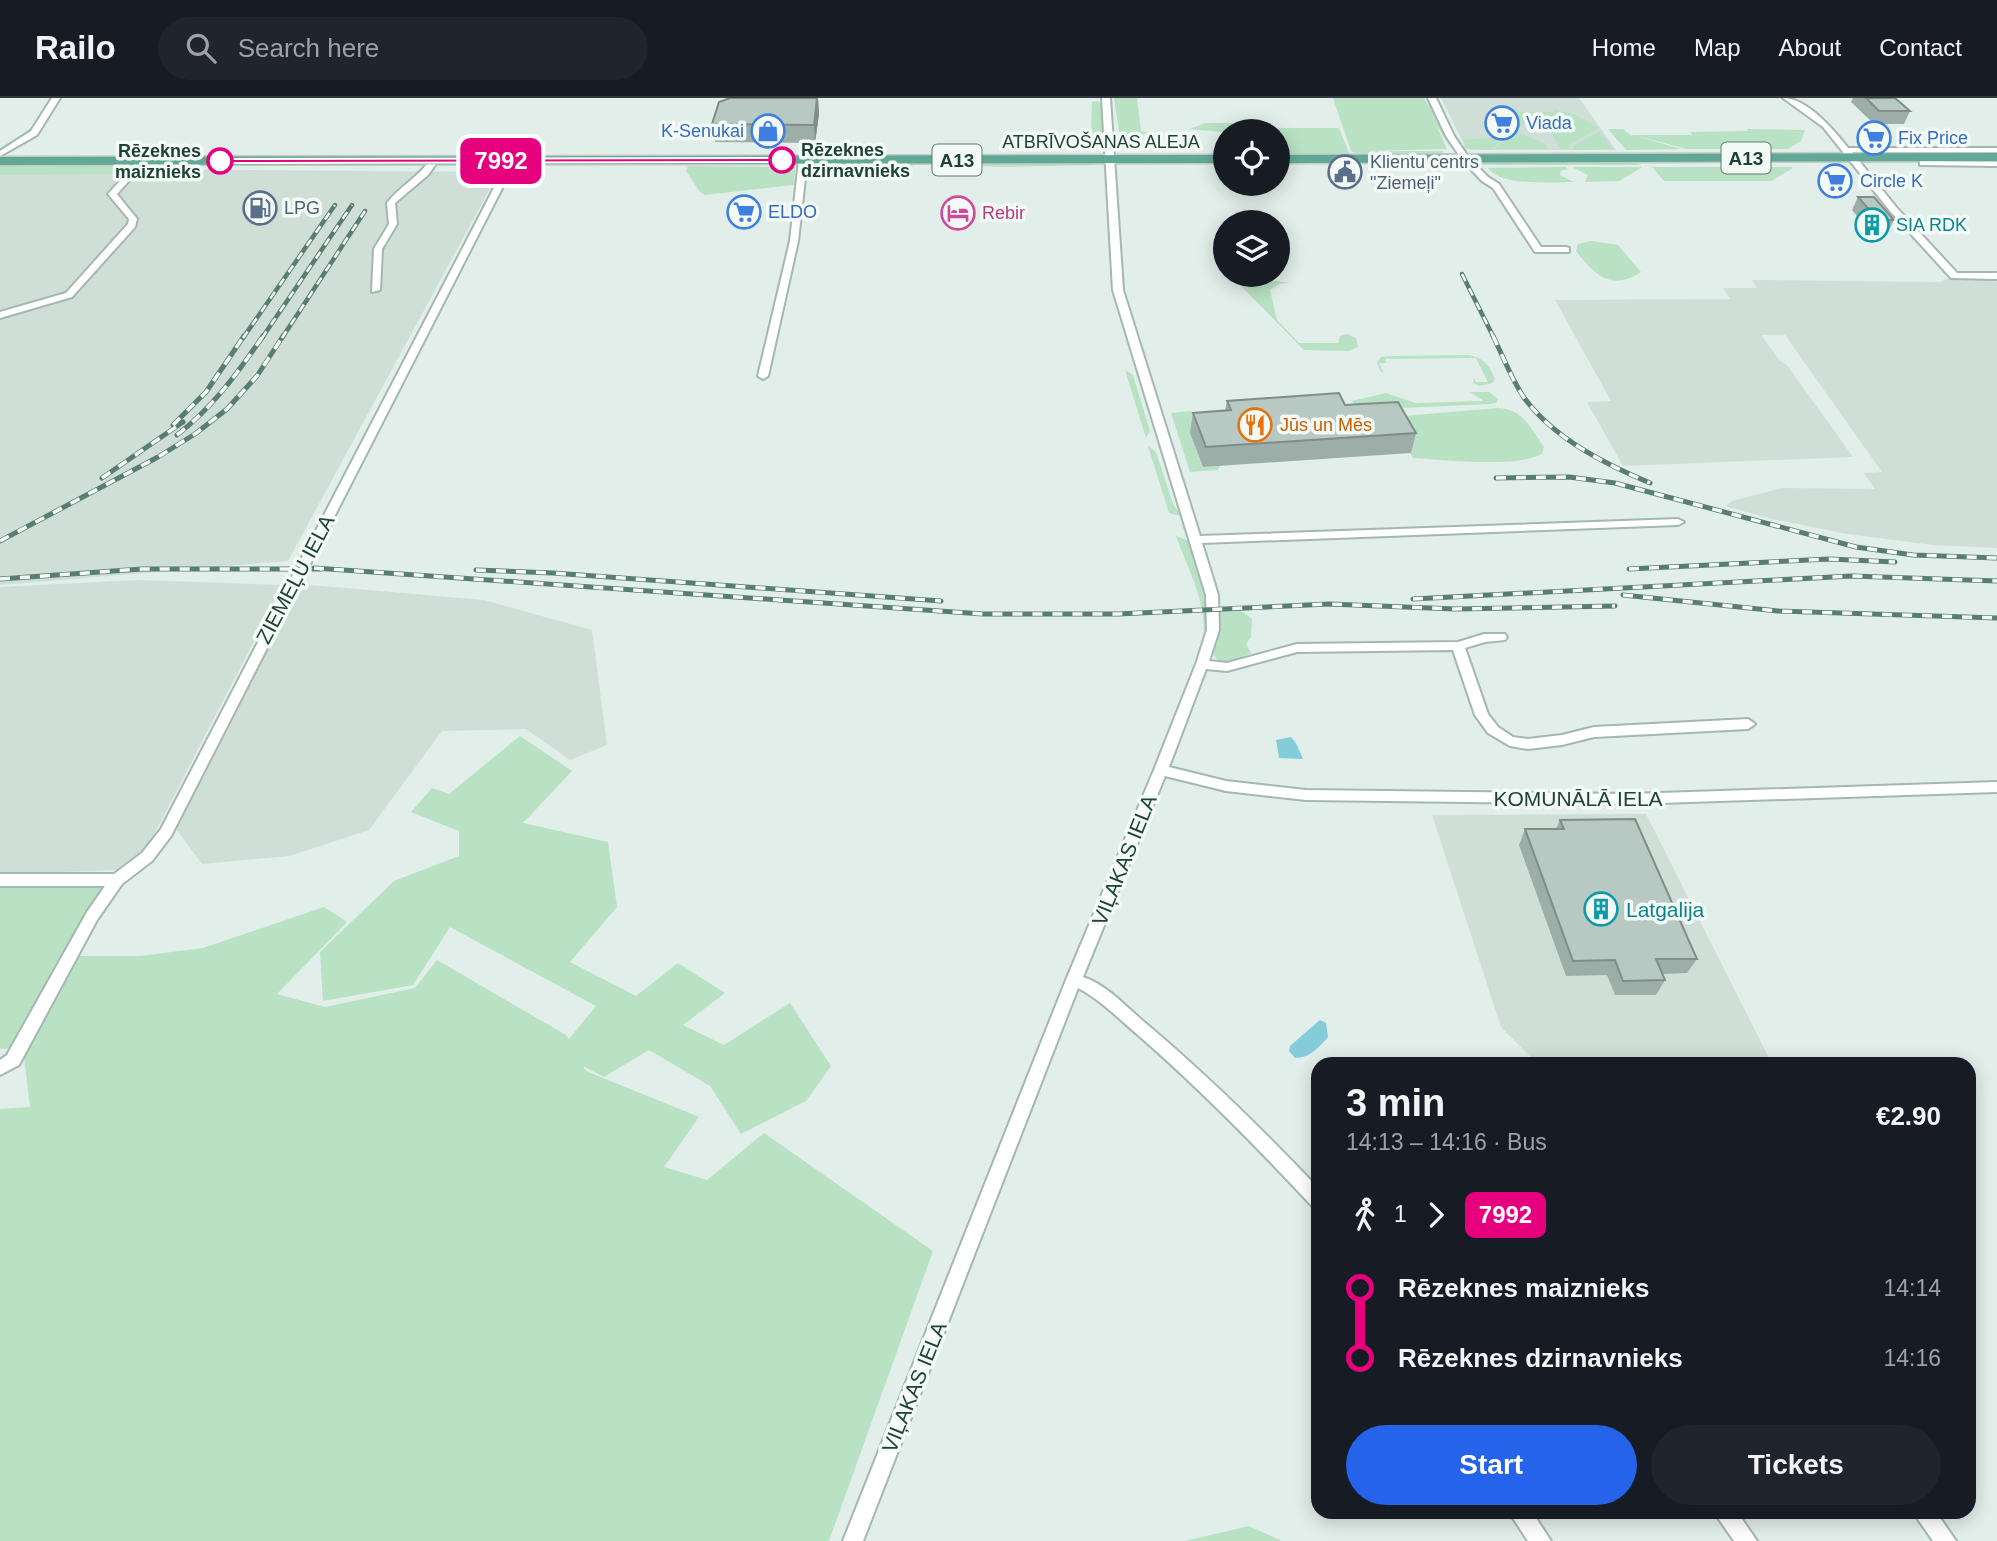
<!DOCTYPE html>
<html lang="en">
<head>
<meta charset="utf-8">
<style>
  body { margin:0; font-family:Helvetica,sans-serif; background:#20242c; color:#f1f3f6; height:100vh; display:flex; flex-direction:column; font-size:26px; white-space:nowrap }
  * { box-sizing:border-box; margin:0 }
  p { font-size:23px; color:#9ea1a6 }
  .icon { flex:none; width:38px; height:38px; fill:none; stroke:currentColor; stroke-width:2; stroke-linecap:round; stroke-linejoin:round }
  .map { position:relative; flex:1; overflow:hidden }
  .details { position:absolute; left:1311px; top:959px; width:665px; height:462px; display:flex; flex-direction:column; background:#171b24; border-radius:21px; box-shadow:0 4px 18px #0003 }
  .details>* { flex:none }
  .badge { padding:0 14px; border-radius:10px; font-size:24px; line-height:46px }
  .tools { position:absolute; left:1213px; top:21px; display:grid; gap:14px }
  .tools a { display:grid; place-items:center; width:77px; height:77px; border-radius:50%; background:#171b24; box-shadow:0 4px 18px #0003; font-size:35px }
  .map>.badge { position:absolute; translate:-50% -50%; box-shadow:0 0 0 4px #fff }
  .legs { display:flex; align-items:center; gap:10px; height:77px; padding:0 35px; font-size:23px }
  .legs p { margin-inline-start:auto }
  .overview { display:flex; align-items:center; justify-content:space-between; height:119px; padding:0 35px }
  h1 { font-size:38px; font-weight:800; line-height:52px }
  .button { display:flex; gap:14px; margin-top:auto; padding:14px 35px }
  .button a { flex:1; height:80px; border-radius:42px; background:#2563eb; color:#fff; font-size:28px; font-weight:800; line-height:80px; text-align:center }
  .button a+a { background:#20242c; color:#f1f3f6 }
  ul { padding:0 35px; list-style:none }
  li { display:flex; align-items:center; gap:24px; height:70px; font-size:26px }
  li i { display:grid; place-items:center; width:10px; height:100%; margin:0 9px; background:currentColor }
  li i::after { content:''; width:18px; height:18px; margin:-9px; border:5px solid; border-radius:50%; background:#171b24 }
  li p { margin-inline-start:auto }
  li:first-child i { background:linear-gradient(#0000 50%,currentColor 0) }
  li:last-child i { background:linear-gradient(currentColor 50%,#0000 0) }
  header { display:flex; align-items:center; gap:42px; box-sizing:border-box; height:98px; padding:0 35px; background:#171b24; border-bottom:2px solid #363941 }
  header strong { font-size:33px }
  nav { display:flex; gap:38px; margin-inline-start:auto; font-size:24px }
  .search { width:490px; height:63px; background:#20242c; display:flex; align-items:center; gap:18px; box-sizing:border-box; padding:0 24px; border-radius:38px; color:#9ea1a6; font-size:26px }
  .map>svg:first-child { display:block }
</style>
</head>
<body>
<header>
<strong>Railo</strong>
<div class="search"><svg class="icon" aria-label="search" viewBox="0 0 24 24"><circle cx="10" cy="10" r="6"/><path d="M15 15l6 6"/></svg>Search here</div>
<nav><a>Home</a><a>Map</a><a>About</a><a>Contact</a></nav>
</header>
<div class="map">
<svg width="1997" height="1443" viewBox="0 0 1997 1443">
  <rect width="100%" height="100%" fill="#e2eee9"/>
  <path fill="#d0ded8" d="M1441 0H1579L1616 52H1470L1466 50Z
    M0 70 499 74 288 463 0 487Z
    M1949 180H1997V450L1933 447 1847 436 1768 420 1725 408 1732 403 1782 390 1875 391 1864 375 1882 374 1785 237H1761L1780 263 1787 267 1853 359 1623 368 1587 304 1611 303 1555 202 1730 201 1723 190H1757L1752 182 1940 184Z
    M138 482 283 487 148 748 116 772 0 776V489Z
    M299 486 484 502 592 532 607 647 570 662 526 631 442 633 369 732 289 758 202 766 176 731Z
    M1646 716 1772 966H1538L1501 929 1432 717Z"/>
  <path fill="#b8e2c3" d="M1114 0H1137L1141 33 1149 35 1120 39Z
    M1333 0H1424L1429 10 1426 0H1428L1451 51 1436 26 1447 51 1365 53H1442L1444 56 1356 55 1351 53Z
    M1097 3 1102 7 1104 51 1101 52 1091 31 1092 4Z
    M1497 11H1516L1518 14H1534L1536 16 1490 52 1465 50 1463 42 1501 39 1512 33 1506 20Z
    M1553 11 1578 18 1599 30 1569 47 1570 51H1561L1538 14H1554Z
    M1206 25H1237L1267 30H1339L1349 55 1278 57V33H1225V42L1222 34 1189 31Z
    M1608 31H1623L1632 38V37H1692L1691 34 1748 33 1747 31 1805 32 1801 43 1788 51H1687L1633 37 1681 51 1626 52Z
    M1517 34 1544 45 1549 51H1493Z
    M1599 34 1613 51 1575 52 1572 48Z
    M1487 64H1632L1642 67H1481Z
    M1007 65 1087 66 1095 67 1003 69 926 66Z
    M129 66 131 69 120 76 0 77V67Z
    M913 67 908 77 899 74 805 72 819 68Z
    M688 68 795 69 794 87 705 97 700 94 686 73Z
    M1566 69 1568 71 1561 73 1560 77 1574 84C1552 84 1501 89 1488 70Z
    M1572 69H1642L1619 83 1585 84 1588 77Z
    M1652 69H1791L1793 70 1771 83H1664Z
    M1591 143 1618 147 1641 174C1611 194 1594 176 1576 153L1578 146Z
    M1277 183 1289 185 1279 186 1270 192 1277 222 1299 245H1338L1340 238 1347 236 1356 240 1358 249 1349 253 1304 252 1238 185Z
    M1468 257C1484 260 1489 267 1495 281L1492 285 1479 288 1473 285 1474 280 1476 284H1488L1476 260 1385 261 1386 265H1379L1383 274 1391 275 1381 274 1377 265 1381 259 1389 258Z
    M1125 272 1133 277 1150 333 1146 340Z
    M1470 294H1489L1498 301 1496 305 1489 306 1357 312 1352 303 1386 295 1415 305 1484 303Z
    M1498 310C1522 310 1532 332 1544 349L1542 356C1515 370 1444 362 1413 360L1391 319Z
    M1190 313 1201 319 1190 335 1203 369 1220 368 1218 372 1190 374 1171 315Z
    M1148 348 1156 354 1173 406 1181 418 1169 415Z
    M1176 438 1189 443C1201 475 1211 508 1203 542 1208 507 1188 471 1176 438Z
    M1239 511 1252 521 1251 539 1246 546 1251 555 1227 565 1219 564 1213 556 1219 531 1220 512Z
    M520 638 572 673 523 725 608 744 617 809 570 864 636 898 678 865 725 895 683 927 724 947 790 905 831 968 806 1003 741 1036 710 988 649 952 604 979 583 968 586 973 699 1019 664 1069 707 1082 764 1035 933 1153 829 1443H0V1011L30 1009 23 950 0 951V786H108L75 858H140L203 850 324 809 347 824 277 896 325 909 415 890 437 862 566 937 569 941 596 908 450 829 413 887 323 903 320 854 394 783 459 758V733L411 714 432 690 449 696Z
    M1249 1428 1282 1443H1185Z"/>
  <path fill="#84ccd9" d="M1291 639 1296 645 1303 661 1279 660 1276 642Z
    M1320 922 1326 925 1328 939C1319 949 1310 960 1295 960L1289 953 1290 948Z"/>
  <g fill="none" stroke-linecap="round" stroke-linejoin="round">
    <defs>
      <path id="minor" d="M52 0H60L37 37 0 58V53L31 33Z
        M1102 0H1110L1123 192 1200 438 1678 421 1684 424 1678 427 1202 445 1218 497 1219 532 1209 563 1227 565 1297 546 1458 544 1484 536H1505L1507 539 1505 542 1485 544 1465 550 1488 616 1498 629 1513 639 1528 641 1562 637 1594 629 1748 621 1755 626 1748 631 1594 639 1562 647 1528 651 1510 648 1488 635 1475 617 1453 552 1297 554 1227 573 1206 571 1169 669 1226 683 1306 692 1630 696 1997 684V694L1630 706 1306 702 1226 693 1165 678 1083 879C1107 887 1124 907 1143 923 1205 975 1262 1031 1318 1090V1110L1312 1108C1256 1048 1199 990 1138 937 1119 921 1101 902 1078 890L863 1443H843L1066 882 1154 672 1196 566 1207 532 1206 497 1113 192Z
        M1428 0H1436L1454 38 1469 60 1488 79 1499 86 1541 149H1566L1569 150V154H1535L1493 90 1482 83 1463 63 1446 38Z
        M1783 0C1807 0 1834 32 1848 50H1997V54H1852L1896 109 1957 175H1997V181L1951 180 1890 113 1823 29Z
        M803 60 807 62 798 143 768 278 763 281 758 278 790 143 799 62Z
        M140 61 147 63 117 96 137 121 135 129 72 199 0 220V214L66 195 128 126 129 121 108 96Z
        M431 61 438 63 428 77 395 105 397 126 382 151 380 192 372 194 374 151 389 126 387 105C400 88 419 79 431 61Z
        M509 61 516 63 171 738 152 763 122 786 97 822 19 967 0 977V962L7 957 87 814 105 788H0V776H114L142 755 161 731Z
        M1923 63 1997 64V68L1920 67V63Z
        M1509 1414H1532L1551 1443H1528Z
        M1714 1414H1737L1757 1443H1734Z
        M1913 1414H1936L1956 1443H1933Z"/>
      <path id="primary" d="M1997 55V63L1278 65V57Z
        M1225 57V65L0 67V59Z"/>
    </defs>
    <use href="#minor" stroke="#a4b7b0" stroke-width="4"/>
    <use href="#primary" stroke="#c1cac7" stroke-width="3"/>
    <use href="#minor" fill="#fff" fill-rule="evenodd"/>
    <use href="#primary" fill="#61a996" fill-rule="evenodd"/>
    <defs>
      <path id="rail-far1" d="M1462 176 1494 240
        M243 240 335 107
        M262 240 352 107
        M282 240 365 113"/>
      <path id="rail" d="M1493 238C1503 258 1512 283 1525 301 1555 341 1605 366 1650 385
        M173 327 206 294 244 238
        M177 337C213 309 237 276 263 238
        M102 380 183 324
        M1496 380 1569 379 1615 385 1856 449 1913 457 1997 460
        M0 443 158 359 195 336 227 311 257 278 283 238
        M314 470 983 516H1118L1329 506 1455 511 1615 508
        M1629 471 1829 461 1895 464
        M476 472 553 475 941 503
        M0 481 142 471H322
        M1623 497 1778 513 1997 520
        M1413 501 1852 478 1997 483"/>
    </defs>
    <use href="#rail-far1" stroke="#5a7d73" stroke-width="4.5"/>
    <use href="#rail" stroke="#5a7d73" stroke-width="5"/>
    <use href="#rail-far1" stroke="#f3faf6" stroke-width="2.5" stroke-dasharray="8" stroke-linecap="butt"/>
    <use href="#rail" stroke="#f3faf6" stroke-width="3.5" stroke-dasharray="10" stroke-linecap="butt"/>
  </g>
  <path fill="#9dada7" d="M818 0 819 16 815 45 715 44 712 26Z
    M1853 0H1895L1910 13 1904 26H1874L1851 4Z
    M1494 11 1515 24 1513 33H1498L1492 20Z
    M1858 99 1894 122 1887 136 1871 135 1852 112Z
    M1227 303 1345 307 1416 335 1411 355 1203 369 1190 335 1193 315 1225 312Z
    M1560 722 1697 861 1687 875 1662 876 1665 882 1656 897H1615L1607 877 1566 878 1519 747 1525 731H1556Z"/>
  <path fill="#808d88" d="M818 0 819 16 815 45 814 27Z"/>
  <path fill="#b7c9c2" stroke="#808d88" stroke-width="2" d="M730 0H817L814 27 712 26 719 4Z
    M1866 0H1895L1910 13H1879Z
    M1494 11H1508L1515 24H1500Z
    M1858 99H1874L1894 122H1878Z
    M1339 295 1345 307 1398 304 1416 335 1206 349 1193 315 1231 312 1227 303Z
    M1635 721 1697 861H1656L1665 882 1623 883 1615 862 1573 863 1525 731H1564L1560 722Z"/>
  <path fill="#e6007e" stroke="#fff" stroke-width="2" d="M782 60 784 64 220 65 216 63 220 61Z"/>
  <defs>
    <symbol id="supermarket-ring" viewBox="-11 -11 22 22"><circle r="9.5" fill="#f3faf6" stroke="#3f7fe0" stroke-width="1.5"/><path d="M-6-5.5h2.5l.6 2H6L4.5 2H-2.5L-4.4-4H-6ZM-1.5 3.2a1.3 1.3 0 1 0 .1 0ZM3 3.2a1.3 1.3 0 1 0 .1 0Z" fill="#3f7fe0"/></symbol>
    <symbol id="shop-ring" viewBox="-11 -11 22 22"><circle r="9.5" fill="#f3faf6" stroke="#3f7fe0" stroke-width="1.5"/><path d="M-5-2.5h2.3a2.7 3.5 0 0 1 5.4 0H5L5.5 6h-11ZM-1.5-2.5h3a1.5 2.3 0 0 0-3 0Z" fill="#3f7fe0"/></symbol>
    <symbol id="civic-ring" viewBox="-11 -11 22 22"><circle r="9.5" fill="#f3faf6" stroke="#5c6f8a" stroke-width="1.5"/><path d="M-.6-6.5H3V-4.5H.6V-3L4-1V1h2V6H-6V1h2V-1L-.6-3ZM-1.2 2.5V6h2.4V2.5Z" fill="#5c6f8a"/></symbol>
    <symbol id="fuel-ring" viewBox="-11 -11 22 22"><circle r="9.5" fill="#f3faf6" stroke="#5c6f8a" stroke-width="1.5"/><path d="M-5.5-6h7V0h2V4h1.3V-2.5L3-4.5l.8-.8L6-3V5H2.5V1h-1V6h-7ZM-4.2-4.7v3.2H.2V-4.7Z" fill="#5c6f8a"/></symbol>
    <symbol id="hotel-ring" viewBox="-11 -11 22 22"><circle r="9.5" fill="#f3faf6" stroke="#d1479c" stroke-width="1.5"/><path d="M-6-4.5h1.5V1H6V5H4.5V3h-9V5H-6ZM-4 0a1.8 1.8 0 1 1 3.6 0ZM.5 0V-2.5h3Q6-2.5 6 0Z" fill="#d1479c"/></symbol>
    <symbol id="building-ring" viewBox="-11 -11 22 22"><circle r="9.5" fill="#f3faf6" stroke="#0f9aa8" stroke-width="1.5"/><path d="M-4-6H4V6H1V3H-1V6H-4ZM-2.5-4.3h1.7v1.8h-1.7ZM.8-4.3h1.7v1.8H.8ZM-2.5-1h1.7V.8h-1.7ZM.8-1h1.7V.8H.8Z" fill="#0f9aa8"/></symbol>
    <symbol id="restaurant-ring" viewBox="-11 -11 22 22"><circle r="9.5" fill="#f3faf6" stroke="#e8710a" stroke-width="1.5"/><path d="M-5-6h1v4h1v-4h1v4h1v-4h1v5L-1.5 .5V6h-2V.5L-5-1ZM5-6V6H3V1.5H1.5Q1.5-4 5-6Z" fill="#e8710a"/></symbol>
  </defs>
  <g fill-rule="evenodd">
    <use href="#supermarket-ring" x="1483" y="6" width="38" height="38"/>
    <use href="#shop-ring" x="749" y="14" width="38" height="38"/>
    <use href="#supermarket-ring" x="1855" y="21" width="38" height="38"/>
    <use href="#civic-ring" x="1326" y="55" width="38" height="38"/>
    <use href="#supermarket-ring" x="1816" y="64" width="38" height="38"/>
    <use href="#fuel-ring" x="241" y="91" width="38" height="38"/>
    <use href="#supermarket-ring" x="725" y="95" width="38" height="38"/>
    <use href="#hotel-ring" x="939" y="96" width="38" height="38"/>
    <use href="#building-ring" x="1853" y="108" width="38" height="38"/>
    <use href="#restaurant-ring" x="1236" y="308" width="38" height="38"/>
    <use href="#building-ring" x="1582" y="792" width="38" height="38"/>
  </g>
  <g fill="#fff" stroke="#e6007e" stroke-width="3.5">
    <circle cx="782" cy="62" r="12"/>
    <circle cx="220" cy="63" r="12"/>
  </g>
  <g text-anchor="middle" dominant-baseline="central" stroke-width="7" stroke-linejoin="round" paint-order="stroke">
    <g font-size="18" fill="#366cbe" stroke="#f3faf6" text-anchor="start">
      <text x="1526" y="25">Viada</text>
      <text x="744" y="33" text-anchor="end">K-Senukai</text>
      <text x="1898" y="40">Fix Price</text>
      <text x="1860" y="83">Circle K</text>
      <text x="768" y="114">ELDO</text>
    </g>
    <g font-size="18" fill="#204138" stroke="#f3faf6">
      <text x="1101" y="44">ATBRĪVOŠANAS ALEJA</text>
    </g>
    <g font-size="18" font-weight="bold" fill="#204138" stroke="#f3faf6" text-anchor="start">
      <text x="801" y="52">Rēzeknes<tspan x="801" dy="21">dzirnavnieks</tspan></text>
      <text x="201" y="53" text-anchor="end">Rēzeknes<tspan x="201" dy="21">maiznieks</tspan></text>
    </g>
    <g font-size="18" fill="#4e5e75" stroke="#f3faf6" text-anchor="start">
      <text x="1370" y="64">Klientu centrs<tspan x="1370" dy="21">"Ziemeļi"</tspan></text>
      <text x="284" y="110">LPG</text>
    </g>
    <g font-size="18" fill="#b23c85" stroke="#f3faf6" text-anchor="start">
      <text x="982" y="115">Rebir</text>
    </g>
    <g font-size="18" fill="#0d838f" stroke="#f3faf6" text-anchor="start">
      <text x="1896" y="127">SIA RDK</text>
    </g>
    <g font-size="18" fill="#c56008" stroke="#f3faf6" text-anchor="start">
      <text x="1280" y="327">Jūs un Mēs</text>
    </g>
    <g fill="#f3faf6" stroke="#5f7871" stroke-width="2">
      <rect x="1721.5" y="44.5" width="49" height="31" rx="5"/>
      <rect x="932.5" y="46.5" width="49" height="31" rx="5"/>
    </g>
    <g font-size="19" font-weight="bold" fill="#204138">
      <text x="1746" y="60">A13</text>
      <text x="957" y="62">A13</text>
    </g>
    <g font-size="21" fill="#204138" stroke="#f3faf6">
      <text transform="translate(295 481) rotate(-62)">ZIEMEĻU IELA</text>
      <text x="1578" y="700">KOMUNĀLĀ IELA</text>
      <text transform="translate(1124 762) rotate(-68)">VIĻAKAS IELA</text>
      <text transform="translate(914 1289) rotate(-68)">VIĻAKAS IELA</text>
    </g>
    <g font-size="21" fill="#0d838f" stroke="#f3faf6" text-anchor="start">
      <text x="1626" y="811">Latgalija</text>
    </g>
  </g>
</svg>
<div class="tools">
<a><svg class="icon" aria-label="locate" viewBox="0 0 24 24"><circle cx="12" cy="12" r="6"/><path d="M12 2v4M12 18v4M2 12h4M18 12h4"/></svg></a>
<a><svg class="icon" aria-label="layers" viewBox="0 0 24 24"><path d="M12 4l9 5-9 5-9-5zM3 14l9 5 9-5"/></svg></a>
</div>
<b class="badge" style="left:501px;top:63px;background:#e6007e;color:#fff">7992</b>
<section class="details">
<div class="overview"><div><h1>3 min</h1><p>14:13 – 14:16 · Bus</p></div><b>€2.90</b></div>
<div class="legs"><svg class="icon" aria-label="walk" viewBox="0 0 24 24"><circle cx="13" cy="4" r="2"/><path d="M13 8l-2 6 4 7M11 14l-3 7M7 12l3-4h3l4 4"/></svg>1<svg class="icon" aria-label="forward" viewBox="0 0 24 24"><path d="M9 5l7 7-7 7"/></svg><b class="badge" style="background:#e6007e;color:#fff">7992</b></div>
<ul>
<li><i style="color:#e6007e"></i><b>Rēzeknes maiznieks</b><p>14:14</p></li>
<li><i style="color:#e6007e"></i><b>Rēzeknes dzirnavnieks</b><p>14:16</p></li>
</ul>
<div class="button"><a>Start</a><a>Tickets</a></div>
</section>
</div>
</body>
</html>
